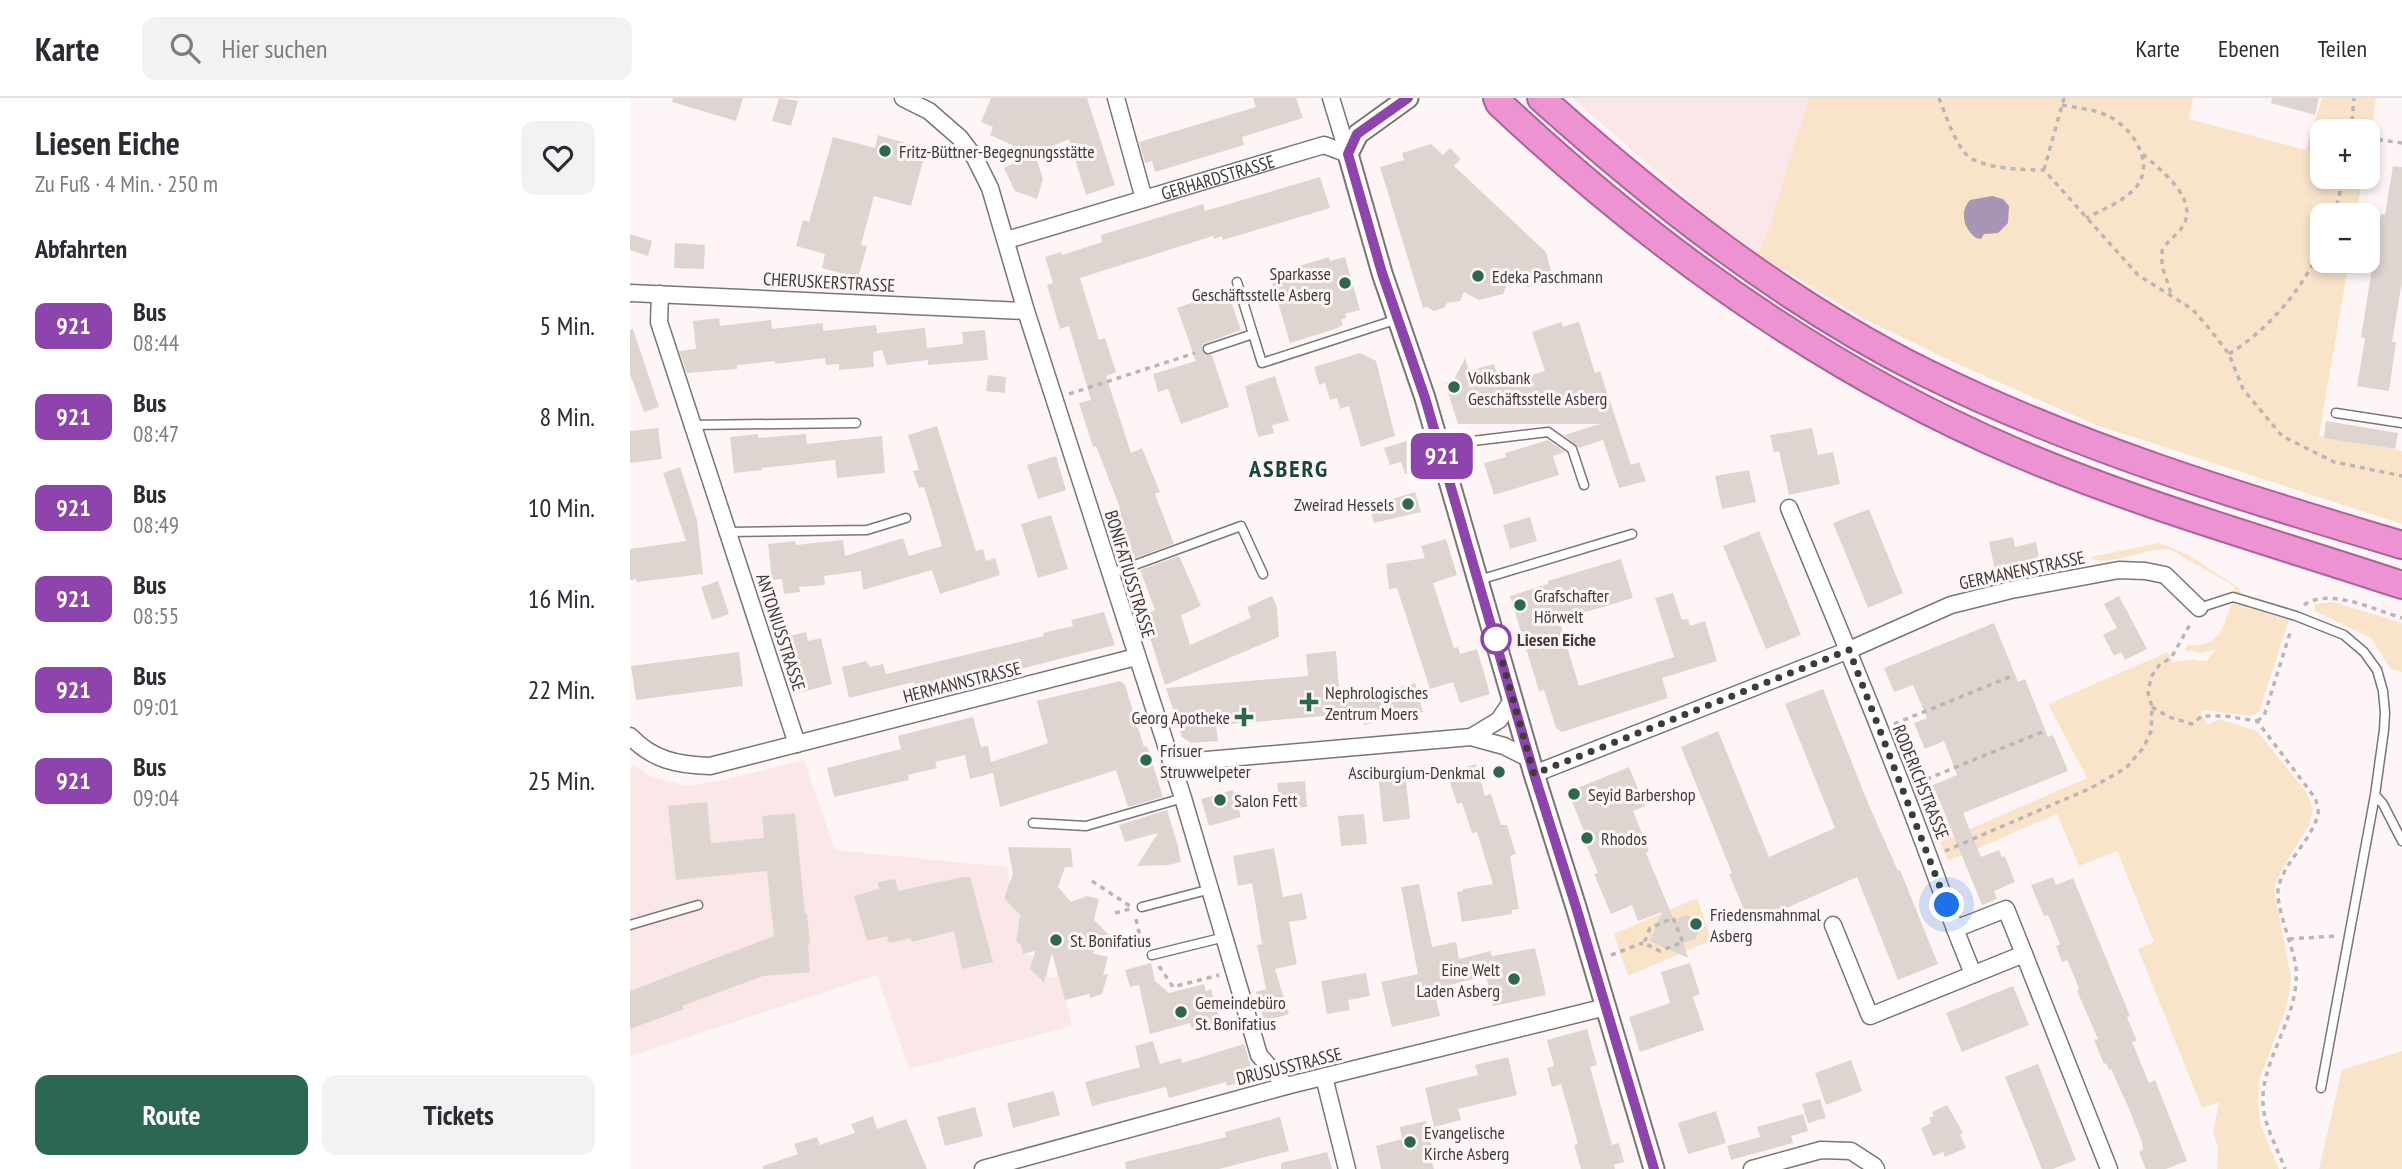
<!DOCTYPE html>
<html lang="de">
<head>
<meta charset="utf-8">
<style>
  body { margin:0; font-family:"PT Sans Narrow",sans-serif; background:#f2f2f3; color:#2b2b33; height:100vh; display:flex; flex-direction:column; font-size:26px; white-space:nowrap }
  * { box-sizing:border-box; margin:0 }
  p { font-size:23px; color:#7c7c81 }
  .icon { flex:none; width:38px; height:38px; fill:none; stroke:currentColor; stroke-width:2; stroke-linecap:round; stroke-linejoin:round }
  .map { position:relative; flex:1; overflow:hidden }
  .sheet { display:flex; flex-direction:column; background:#fff; width:630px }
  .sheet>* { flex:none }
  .badge { padding:0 14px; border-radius:10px; font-size:24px; line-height:46px }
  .tools { position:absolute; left:1680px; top:21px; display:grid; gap:14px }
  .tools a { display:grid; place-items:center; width:70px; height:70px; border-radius:14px; background:#fff; box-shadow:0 4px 10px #0003; font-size:35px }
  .you { position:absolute; width:35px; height:35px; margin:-18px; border:5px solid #fff; border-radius:50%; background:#1a73e8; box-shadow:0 0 0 10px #1a73e833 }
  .map>.badge { position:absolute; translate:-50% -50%; box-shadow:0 0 0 4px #fff }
  h2 { padding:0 35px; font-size:26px; line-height:63px }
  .round { display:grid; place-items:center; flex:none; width:74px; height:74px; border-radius:14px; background:#f2f2f3 }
  .overview { display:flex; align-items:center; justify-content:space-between; height:119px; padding:0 35px }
  h1 { font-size:33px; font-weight:800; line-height:52px }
  .button { display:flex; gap:14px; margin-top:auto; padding:14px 35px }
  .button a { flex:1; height:80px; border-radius:14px; background:#2c6751; color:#fff; font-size:28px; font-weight:800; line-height:80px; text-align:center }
  .button a+a { background:#f2f2f3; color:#2b2b33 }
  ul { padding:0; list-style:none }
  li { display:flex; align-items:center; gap:21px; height:91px; padding:0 35px }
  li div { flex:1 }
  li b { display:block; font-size:26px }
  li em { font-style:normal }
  li .badge { min-width:77px; font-weight:700; text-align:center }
  header { display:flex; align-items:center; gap:42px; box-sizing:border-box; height:98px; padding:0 35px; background:#fff; border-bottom:2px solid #e1e1e2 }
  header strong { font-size:33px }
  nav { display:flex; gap:38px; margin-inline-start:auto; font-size:24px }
  .search { width:490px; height:63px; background:#f2f2f3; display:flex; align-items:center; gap:18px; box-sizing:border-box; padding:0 24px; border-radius:14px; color:#7c7c81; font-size:26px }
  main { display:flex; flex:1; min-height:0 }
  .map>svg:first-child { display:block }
</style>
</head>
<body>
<header>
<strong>Karte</strong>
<div class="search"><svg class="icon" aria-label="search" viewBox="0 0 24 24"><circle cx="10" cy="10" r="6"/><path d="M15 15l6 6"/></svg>Hier suchen</div>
<nav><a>Karte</a><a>Ebenen</a><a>Teilen</a></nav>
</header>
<main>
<section class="sheet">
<div class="overview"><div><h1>Liesen Eiche</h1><p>Zu Fuß · 4 Min. · 250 m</p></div><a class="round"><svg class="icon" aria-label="heart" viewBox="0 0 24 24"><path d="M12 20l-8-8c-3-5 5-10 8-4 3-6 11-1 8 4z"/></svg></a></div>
<h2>Abfahrten</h2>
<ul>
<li><span class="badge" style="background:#8e44ad;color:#fff">921</span><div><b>Bus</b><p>08:44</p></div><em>5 Min.</em></li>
<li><span class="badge" style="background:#8e44ad;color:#fff">921</span><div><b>Bus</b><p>08:47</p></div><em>8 Min.</em></li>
<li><span class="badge" style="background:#8e44ad;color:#fff">921</span><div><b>Bus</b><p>08:49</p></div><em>10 Min.</em></li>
<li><span class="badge" style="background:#8e44ad;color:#fff">921</span><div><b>Bus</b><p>08:55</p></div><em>16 Min.</em></li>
<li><span class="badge" style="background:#8e44ad;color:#fff">921</span><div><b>Bus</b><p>09:01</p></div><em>22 Min.</em></li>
<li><span class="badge" style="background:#8e44ad;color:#fff">921</span><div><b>Bus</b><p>09:04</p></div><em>25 Min.</em></li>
</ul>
<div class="button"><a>Route</a><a>Tickets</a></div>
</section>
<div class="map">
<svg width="1772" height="1071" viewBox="0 0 1772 1071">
  <rect width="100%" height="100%" fill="#fef6f6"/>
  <path fill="#fae7e8" d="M942 0H1179L1136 138 1128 156 1081 121Z
    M174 662 205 752 377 769 380 785 377 796 371 797 390 817 386 843 391 847 393 856 400 857 403 862 400 871 413 885 416 880 414 877 418 874 419 879 424 880 429 876 442 928 279 971 247 877 0 958V670L4 667 19 678 56 688 93 682Z"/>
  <path fill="#f9e4ca" d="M1179 0H1563L1559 21 1676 52 1692 0H1746L1738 51V33H1692V79H1733L1726 117H1692V163H1719L1689 338 1772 353V426L1466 327 1323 264 1230 219 1128 156 1136 138Z
    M1529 445 1557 456 1609 490 1611 496 1605 494 1604 488 1541 452C1519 447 1476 472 1460 459Z
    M1704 504 1772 525V574L1761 571 1741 540 1685 513V506Z
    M1602 505 1659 522 1629 614 1620 618 1575 612 1571 614 1577 627 1589 621 1627 633 1676 694 1683 711 1679 727 1652 771 1644 791 1661 880 1657 908 1629 983 1628 1007 1631 1028 1649 1071H1587L1588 1049 1583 1035 1589 1004 1572 1010 1508 851 1524 844 1487 753 1449 768 1427 716 1318 763 1310 744 1457 680 1418 606 1538 554 1543 564 1566 561 1567 563H1577L1586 551 1572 555 1555 552 1558 547C1591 549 1592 530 1602 505Z
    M1067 800 1082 842 998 878 984 836Z
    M1772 953V1071H1689L1712 972Z"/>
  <path fill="#a696b4" d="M1362 98 1373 101 1379 108 1378 125 1368 135 1354 136 1351 141 1346 140C1334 131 1329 114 1340 102Z"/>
  <path fill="#ded5d1" d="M43 0H113L106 23 42 4Z
    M149 0 168 3 161 28 142 23Z
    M361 0H457L485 87 456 97 439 41 405 56 413 81 407 101 385 93 374 70 402 56 360 37 363 29 351 24Z
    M623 0H666L673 20 612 39 614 47 525 74 522 63 515 65 509 44 626 9Z
    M1642 0H1689L1685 17 1641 5Z
    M248 37 296 51 281 108 244 98 231 147 237 148 228 180 192 170 195 156 166 148 173 122 179 124 203 39 245 50Z
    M801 46 813 57 820 50 831 61 824 68 916 154 921 173 916 184 898 189 880 180 873 196 849 202 834 194 830 203 817 205 814 210 804 213 797 209 793 210 750 69 774 62 772 55Z
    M1763 68 1772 69V184L1762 244H1766L1759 293 1727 288 1735 240 1731 239 1751 116 1755 117Z
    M690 79 700 110 593 142 592 138 584 141 583 138 450 180 469 242 475 240 486 274 476 278 501 355 512 350 530 394 525 396 544 446 505 460 485 412 490 410 466 348 463 349 449 305 461 302 439 228 430 231 417 187 423 185 415 159 431 154 432 157 472 144 471 137 573 106 575 113Z
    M0 136 22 143 18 158 0 152Z
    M45 145 75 147 74 171 44 170Z
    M699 159 700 163 715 159 730 212 715 216 716 220 711 222 713 227 705 231 660 245 640 177Z
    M597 192 611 232 576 245 572 250 574 256 582 257 599 309 551 326 538 291 528 294 523 276 566 263 547 210Z
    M89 220 90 228 141 222 142 231 193 225V233L246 227 247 235 295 230 297 250 333 246 332 234 355 232 358 262 298 267V262L257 267 252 252 243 254 244 269 209 272V266L196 267 195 260 145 266V263L107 267V271L57 275 49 253 66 251 63 223Z
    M931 224 933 229 949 224 965 275 970 273 1001 367 1009 364 1016 383 989 390 973 342 949 350 934 337 970 326H828L815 285 824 282 835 260 839 273 864 266 870 286 915 273 902 234Z
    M3 231 29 309 14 314 0 276V232Z
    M730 255 746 263 765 338 731 349 719 308 710 311 707 300 700 302 695 285 689 287 684 269Z
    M358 277 376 279 375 295 356 293Z
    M645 278 659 323 642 327 644 335 628 339 615 288Z
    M1696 323 1768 335 1765 351 1694 340Z
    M307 328 346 453 353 451 356 463 365 460 370 477 310 496 302 472 233 492 231 473 194 478 195 487 169 489 170 494 154 496 152 481 142 482 138 446 165 443 166 447 213 442 215 458 273 440 279 458 312 448 294 389 289 390 283 373 289 372 278 337Z
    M28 330 32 361 0 365V333Z
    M1182 330 1188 357 1203 354 1210 386 1159 397 1149 353 1144 354 1140 337Z
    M128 336V340L176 336 177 346 252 338 255 375 207 380 205 362 131 370 132 372 104 375 100 339Z
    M789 339 798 369 775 376 771 364 760 367 754 350Z
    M918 342 935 354 923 358 929 377 864 397 854 365 876 359 875 355Z
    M426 358 436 392 408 401 397 367Z
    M50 369 67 422 73 476 7 484 6 481 0 482V451L56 443 33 375Z
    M1119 372 1126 404 1092 411 1085 378Z
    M785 394 791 414 744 425 739 408Z
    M1239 411 1273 495 1238 510 1203 425Z
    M421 417 438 471 408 480 391 426Z
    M900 419 907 443 880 451 873 427Z
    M1129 433 1171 537 1136 551 1093 448Z
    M1383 439 1385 449 1406 444 1411 469 1366 477 1359 444Z
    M816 441 827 477 803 485 824 550 828 549 830 556 847 551 860 596 830 605 823 584 800 591 767 490 759 491 756 466 795 460 791 448Z
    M549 458 571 508 551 517 560 547 621 520 617 509 642 498 647 509 649 539 535 587 513 518 525 512 510 472Z
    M991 461 1003 500 929 522 949 588 1044 559 1025 500 1043 495 1052 522 1058 521 1060 528 1075 523 1087 563 1032 580 1038 600 932 634 926 630 914 592 909 593 880 498 918 486V483Z
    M88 483 99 516 82 522 71 489Z
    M1489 498 1517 551 1495 562 1491 554 1484 558 1473 537 1487 530 1474 506Z
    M474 514 485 547 287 597 284 584 219 600 212 569 236 563 240 569 253 566 256 576 414 538 413 535 443 528 441 522Z
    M1364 525 1388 584 1395 581 1418 639 1423 637 1438 673 1333 715 1351 759 1369 752 1372 759 1375 758 1385 784 1364 793 1367 801 1352 807 1303 687 1327 677 1314 643 1295 651 1284 625 1297 620 1283 587 1264 594 1254 570Z
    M176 534 178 543 191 540 202 586 173 594 160 547H162L159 538Z
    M706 553 710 604 785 585 793 614 734 627 731 615 599 626 586 628 588 643 561 645 552 639 536 590 678 578 676 556Z
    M109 554 113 588 6 602 1 568Z
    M490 583 495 587 514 649 517 648 533 699 498 709 486 672 370 709 363 675 340 681 335 657 305 664 307 670 278 677 279 682 204 699 197 670 271 651 268 638 343 619 351 649 358 648 361 664 418 645 407 603Z
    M1193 591 1235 698 1268 773 1270 772 1308 866 1268 882 1227 779 1120 826 1099 776 1102 775 1051 649 1088 633 1139 759 1205 730 1155 606Z
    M846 666 855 698 861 696 871 727H877L886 756 880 758 889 811 882 812V816L832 824 827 794 833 793V791L863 786 847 734 842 735 832 705 827 706 817 675Z
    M999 669 1015 708 1003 713 1019 753 1016 755 1044 822 1056 817 1066 821 1069 831 1066 841 1053 845 1058 860 1020 843 1032 814 1008 823 1002 807 981 816 964 776 968 775 951 734 954 733 938 694Z
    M775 673 780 721 753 724 748 676Z
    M675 683 677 709 650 711 647 685Z
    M603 692 611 719 579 728 571 701Z
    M77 704 81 745 134 740 132 718 165 715 175 816H177L180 846H178L180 874 133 878 52 908 54 911 0 931V893L144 838 137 773 46 782 38 708Z
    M537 712 549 751H548L551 764 538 767 507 768 528 735 495 744 489 727Z
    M734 716 737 746 711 748 708 718Z
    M378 749 441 750 443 769H435L428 789 441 804 457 798 469 801 464 822 479 837 462 855 478 859 473 877 478 876 472 896 460 900 459 896 435 902 422 855 414 885 400 871 405 853 393 856 391 847 386 843 390 817 374 800 383 776Z
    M644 750 653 799 672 795 677 821 659 824 667 866 645 871 659 916 634 924 626 894 636 891 627 847 632 846 622 785 608 788 603 758Z
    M333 779H340L363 864 332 871 324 833 282 844 280 840 259 845 257 838 237 843 224 798 249 791 248 784 265 781 268 793Z
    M1423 779 1426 787 1443 780 1500 918 1497 919 1507 943 1502 944 1519 985 1525 982 1557 1063 1536 1071H1516L1509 1054 1513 1052 1512 1044 1499 1011 1481 971 1479 972 1476 965 1474 966 1464 942 1468 941 1447 893 1449 890 1437 862 1432 864 1426 848 1430 846 1418 817 1414 818 1401 787Z
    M789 786 802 849 826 844 829 861 860 853 862 858 905 850 916 897 863 908 856 878 811 889 814 899 806 901 810 918 762 929 751 884 788 876 771 789Z
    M521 865 525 883 539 895 574 886 576 893 581 891 590 923 562 931 560 925 520 936 509 887 500 889 495 872Z
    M1060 865 1070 896 1063 899 1074 932 1010 954 999 919 1040 905 1031 874Z
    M736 875 740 898 718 902 720 912 697 916 691 883Z
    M1383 888 1399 927 1332 954 1316 915Z
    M957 931 967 967 960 969 982 1047 989 1045 994 1064 984 1067 985 1071H951L944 1047 948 1046 931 986 922 989 917 970 924 968 917 942Z
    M523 943 530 966 551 960 552 965 614 946 624 980 597 988 596 984 539 1000 536 989 462 1008 455 984 510 969 505 948Z
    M878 959 887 997 828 1011 831 1022 804 1029 795 990 848 977 845 967Z
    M1221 962 1232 993 1196 1007 1185 975Z
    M1408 966 1446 1062 1423 1071H1412L1375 979Z
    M424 993 430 1017 383 1030 377 1005Z
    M1190 1001 1196 1020 1178 1025 1172 1006Z
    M1317 1007 1333 1035 1330 1036 1336 1050 1315 1059 1313 1054 1303 1058 1291 1030 1301 1025 1299 1020 1304 1018 1302 1014Z
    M345 1009 353 1038 315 1048 307 1019Z
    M1086 1013 1096 1045 1058 1056 1048 1025Z
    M1173 1016 1178 1033 1161 1038 1163 1045 1101 1062 1097 1048 1130 1039 1127 1029Z
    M243 1018 247 1031 276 1021 297 1071H133V1068L168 1056 164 1046 187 1039 190 1047 225 1035 221 1026Z
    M650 1019 659 1053 589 1071H496L495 1064 596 1039 595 1034Z
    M796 1023 805 1061H801L804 1071H751L746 1048 772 1041 770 1029Z
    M697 1054 702 1071H651V1065Z"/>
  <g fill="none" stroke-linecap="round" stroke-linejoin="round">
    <defs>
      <path id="service" d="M607 184 623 236
        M578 251 623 236 632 265 768 221
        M1706 315 1772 325
        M62 327 226 325
        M809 347 918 334 942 351 954 387
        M98 434 237 432 276 420
        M480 476 611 428 633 476
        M849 482 1002 436
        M1569 510 1603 499 1666 518 1714 537 1734 554 1747 572 1753 593 1755 615 1754 632 1745 697 1691 990
        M1745 697 1753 706 1772 743
        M403 725 456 728 553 700
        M512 809 581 791
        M0 827 68 807
        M522 857 595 839"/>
      <g id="minor">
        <path d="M273 0 299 13 330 40 345 60 360 90 396 213 553 700 629 957 656 988"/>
        <path d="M486 0 514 101"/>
        <path d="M701 0 718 56"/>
        <path id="s1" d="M377 142 694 47 718 56"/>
        <path d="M0 195 396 213"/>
        <path d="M30 196 29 224 167 646"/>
        <path d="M1159 410C1217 549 1275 689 1325 831"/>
        <path d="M0 638C23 662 47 667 80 668L506 559"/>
        <path d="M841 639 869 622 883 601"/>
        <path d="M542 665 841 639 874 648 900 661"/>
        <path d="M904 676 1219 552 1321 507 1381 492 1489 472 1515 473 1535 477 1569 510"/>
        <path d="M1203 827 1240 918 1394 856 1376 811 1325 831 1343 876"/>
        <path d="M1394 856 1479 1071"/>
        <path d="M694 979 717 1071"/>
        <path d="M353 1071 656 988 976 909"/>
        <path d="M1122 1071 1191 1052 1221 1053 1244 1068 1246 1071"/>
      </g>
      <path id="tertiary" d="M778 0 728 36 718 56 752 175 795 300 904 676 946 809 1024 1071"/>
      <path id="trunk" d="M867 0 869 5C1020 147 1192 271 1383 353 1509 407 1642 444 1772 487
        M911 0C1027 104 1154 204 1294 274 1446 349 1610 399 1772 447"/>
    </defs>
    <use href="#service" stroke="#7e7475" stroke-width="11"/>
    <use href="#minor" stroke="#7e7475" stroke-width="19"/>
    <use href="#tertiary" stroke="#7e7475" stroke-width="23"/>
    <use href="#trunk" stroke="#ae6396" stroke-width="30"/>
    <path stroke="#bcb5b5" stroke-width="3.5" stroke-dasharray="5 5" stroke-linecap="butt" d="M1309 0C1316 18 1323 40 1335 55 1348 71 1394 72 1414 72L1508 177 1562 211 1578 229 1599 256 1613 291 1652 338 1704 364 1772 378
      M1432 7C1447 10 1466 11 1480 19 1502 30 1525 64 1507 88 1495 103 1472 112 1456 120
      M1721 33 1724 0
      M1738 40 1772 45
      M1513 56C1531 73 1569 100 1553 128 1547 138 1537 142 1532 153V168L1541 195
      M1414 72 1434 0
      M1704 117 1714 79
      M1599 256C1639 231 1673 191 1692 147
      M439 296 565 255
      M1674 507C1699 489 1745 512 1772 520
      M1522 609 1539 619 1562 626 1572 618H1595L1627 623 1686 701C1686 705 1689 712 1688 716 1682 742 1656 762 1649 787 1643 805 1664 849 1666 870 1670 920 1631 960 1633 1005 1634 1028 1647 1049 1655 1071
      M1627 623 1634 618 1661 532
      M1264 626 1382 578
      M1287 685 1412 634
      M1315 753 1461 690 1496 670 1514 649 1521 633 1522 609 1518 595 1521 579 1530 566 1541 560 1562 523
      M462 783 500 808
      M485 815 500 811
      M1043 820 1053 844 1030 853 1014 845 1020 830Z
      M506 821 512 848
      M1659 841 1706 838
      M981 857 1013 845
      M529 868 543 889 589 877"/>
    <use href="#service" stroke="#fff" stroke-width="8"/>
    <use href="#minor" stroke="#fff" stroke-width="16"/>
    <use href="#tertiary" stroke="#fff" stroke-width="19"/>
    <use href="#trunk" stroke="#ee93d2" stroke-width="26"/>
  </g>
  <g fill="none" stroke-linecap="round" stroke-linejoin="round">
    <defs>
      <path id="line" d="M778 0 727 36 718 56 752 175 795 300 904 676 946 809 1024 1071"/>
    </defs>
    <use href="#line" stroke="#fff" stroke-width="16"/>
    <use href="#line" stroke="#8e44ad" stroke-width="10"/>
    <path stroke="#3f3b3b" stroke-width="7" stroke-dasharray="0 12.6" d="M866 541 904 676 1219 552 1317 807"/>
  </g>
  <g fill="#2c6751" stroke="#fef6f6" stroke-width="2.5">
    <circle cx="255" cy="53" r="7"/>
    <circle cx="848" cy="178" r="7"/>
    <circle cx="715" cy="185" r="7"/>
    <circle cx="824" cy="289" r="7"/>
    <circle cx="778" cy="406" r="7"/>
    <circle cx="890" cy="507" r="7"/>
    <path d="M675.5 593.5h7v7h7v7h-7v7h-7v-7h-7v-7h7z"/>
    <path d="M610.5 608.5h7v7h7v7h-7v7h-7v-7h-7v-7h7z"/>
    <circle cx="516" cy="662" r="7"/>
    <circle cx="869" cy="674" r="7"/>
    <circle cx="944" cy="696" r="7"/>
    <circle cx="590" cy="702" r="7"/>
    <circle cx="957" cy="740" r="7"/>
    <circle cx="1066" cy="826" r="7"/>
    <circle cx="426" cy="842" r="7"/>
    <circle cx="884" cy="881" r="7"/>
    <circle cx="551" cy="914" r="7"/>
    <circle cx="780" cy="1044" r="7"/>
  </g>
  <circle fill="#fff" stroke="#8e44ad" stroke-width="3.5" cx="866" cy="541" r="14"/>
  <g text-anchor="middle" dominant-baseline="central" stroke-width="6" stroke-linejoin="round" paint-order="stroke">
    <g font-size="18" fill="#3f3b3b" stroke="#fef6f6" text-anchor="start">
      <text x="269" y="53">Fritz-Büttner-Begegnungsstätte</text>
      <text x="701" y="175" text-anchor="end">Sparkasse<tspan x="701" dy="21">Geschäftsstelle Asberg</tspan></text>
      <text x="862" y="178">Edeka Paschmann</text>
      <text x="838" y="279">Volksbank<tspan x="838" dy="21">Geschäftsstelle Asberg</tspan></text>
      <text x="764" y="406" text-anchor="end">Zweirad Hessels</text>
      <text x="904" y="497">Grafschafter<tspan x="904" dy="21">Hörwelt</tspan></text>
      <text x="695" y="594">Nephrologisches<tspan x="695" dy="21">Zentrum Moers</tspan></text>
      <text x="600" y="619" text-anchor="end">Georg Apotheke</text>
      <text x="530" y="652">Frisuer<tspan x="530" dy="21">Struwwelpeter</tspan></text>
      <text x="855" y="674" text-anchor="end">Asciburgium-Denkmal</text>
      <text x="958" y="696">Seyid Barbershop</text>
      <text x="604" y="702">Salon Fett</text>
      <text x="971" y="740">Rhodos</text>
      <text x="1080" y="816">Friedensmahnmal<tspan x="1080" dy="21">Asberg</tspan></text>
      <text x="440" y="842">St. Bonifatius</text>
      <text x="870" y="871" text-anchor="end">Eine Welt<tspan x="870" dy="21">Laden Asberg</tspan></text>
      <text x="565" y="904">Gemeindebüro<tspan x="565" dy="21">St. Bonifatius</tspan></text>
      <text x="794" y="1034">Evangelische<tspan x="794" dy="21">Kirche Asberg</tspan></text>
    </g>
    <g font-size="18" fill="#3f3b3b" stroke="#fef6f6">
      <text stroke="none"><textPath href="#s1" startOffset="220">GERHARDSTRASSE</textPath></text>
      <text transform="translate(199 184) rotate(3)">CHERUSKERSTRASSE</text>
      <text transform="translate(1392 472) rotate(-12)">GERMANENSTRASSE</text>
      <text transform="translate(500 476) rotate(73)">BONIFATIUSSTRASSE</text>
      <text transform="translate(151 534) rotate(72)">ANTONIUSSTRASSE</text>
      <text transform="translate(332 584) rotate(-14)">HERMANNSTRASSE</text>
      <text transform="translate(1291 684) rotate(68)">RODERICHSTRASSE</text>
      <text transform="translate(659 968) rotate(-14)">DRUSUSSTRASSE</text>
    </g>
    <g font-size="18" font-weight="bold" fill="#3f3b3b" stroke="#fef6f6" text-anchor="start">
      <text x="887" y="541">Liesen Eiche</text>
    </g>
    <g font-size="24" font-weight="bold" letter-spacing="2" fill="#164635" stroke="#fef6f6">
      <text x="659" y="370">ASBERG</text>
    </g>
  </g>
</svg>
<div class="tools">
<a>+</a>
<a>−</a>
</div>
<div class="you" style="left:1317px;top:807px"></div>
<b class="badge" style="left:812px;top:358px;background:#8e44ad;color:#fff">921</b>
</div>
</main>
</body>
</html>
